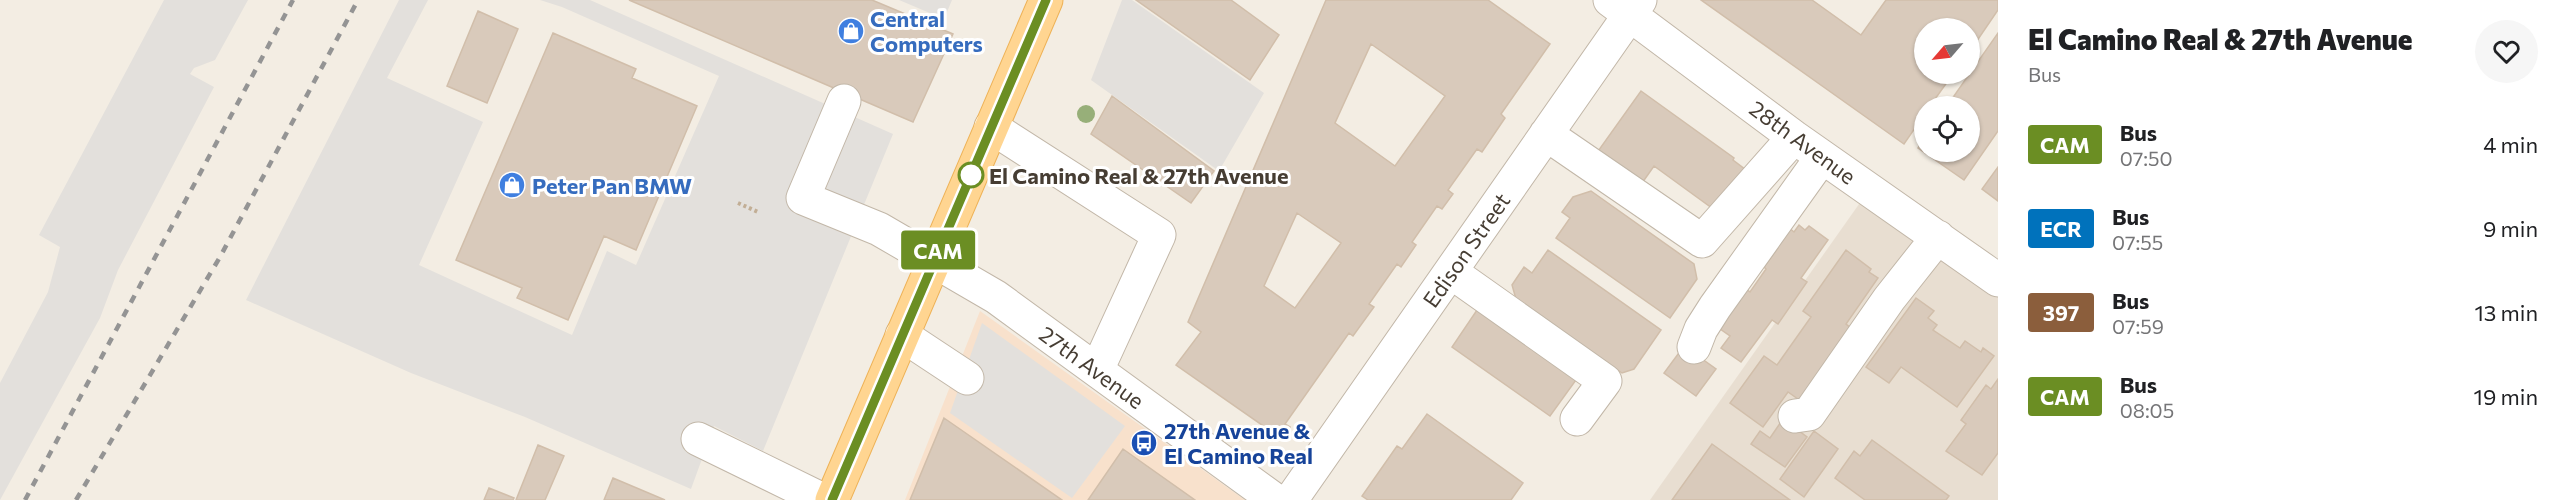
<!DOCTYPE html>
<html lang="en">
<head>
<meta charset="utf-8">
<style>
  body { margin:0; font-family:Commissioner,sans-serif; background:#f6f6f6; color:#202124; height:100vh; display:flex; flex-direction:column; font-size:22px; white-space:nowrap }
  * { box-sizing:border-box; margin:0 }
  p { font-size:20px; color:#757577 }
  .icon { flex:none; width:33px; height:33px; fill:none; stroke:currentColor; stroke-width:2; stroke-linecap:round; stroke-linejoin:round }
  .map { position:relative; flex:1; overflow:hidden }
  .sheet { display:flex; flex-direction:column; background:#fff; width:570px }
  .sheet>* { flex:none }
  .badge { padding:0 12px; border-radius:4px; font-size:21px; line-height:39px }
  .needle { width:39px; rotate:242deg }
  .fabs { position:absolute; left:1914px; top:18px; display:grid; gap:12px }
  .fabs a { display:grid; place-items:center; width:66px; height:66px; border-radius:50%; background:#fff; box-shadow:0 2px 4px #0004; font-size:30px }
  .map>.badge { position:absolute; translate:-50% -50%; box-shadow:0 0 0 3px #fff }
  .round { display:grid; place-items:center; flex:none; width:63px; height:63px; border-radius:32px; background:#f6f6f6 }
  .summary { display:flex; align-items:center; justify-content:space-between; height:102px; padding:0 30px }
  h1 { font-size:28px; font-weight:800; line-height:45px }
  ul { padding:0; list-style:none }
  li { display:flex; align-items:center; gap:18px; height:84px; padding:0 30px }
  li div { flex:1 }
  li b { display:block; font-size:22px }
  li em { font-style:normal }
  li .badge { min-width:66px; font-weight:700; text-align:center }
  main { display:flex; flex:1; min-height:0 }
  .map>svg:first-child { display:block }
</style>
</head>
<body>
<main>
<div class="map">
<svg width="1998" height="500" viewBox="0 0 1998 500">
  <rect width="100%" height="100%" fill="#f3ede3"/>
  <path fill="#e8ded1" d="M1869 190 1998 282V500H1650Z"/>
  <path fill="#f8e1cc" d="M980 311 1245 500H905Z"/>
  <path fill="#e3e0dc" d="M164 0H248L215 60 194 68 190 74 214 87 118 270 100 318 0 500V383L48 292 60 247 39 235Z
    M399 0H428L387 78 483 122 419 265 572 335 607 251 636 265 719 76 562 7 540 0H590L893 134 763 451 714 426 691 489 525 417 411 373 246 300Z
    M899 0H952L944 19Z
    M1122 0H1132L1264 93 1219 171 1091 80Z
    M982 323 1125 426 1072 498 950 413Z"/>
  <path fill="#d9cabb" stroke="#d1beaa" stroke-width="1.5" fill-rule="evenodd" d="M629 0H872L953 34 913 122Z
    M1136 0H1231L1279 35 1250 80Z
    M1326 0H1488L1550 44 1501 114 1505 118 1482 152 1477 149 1448 190 1453 194 1442 209 1437 206 1412 242 1416 245 1401 267 1397 264 1369 304 1374 307 1353 336 1349 333 1285 424 1290 427 1282 439 1176 365 1201 332 1188 322ZM1371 44 1445 96 1395 166 1335 123ZM1297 213 1341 243 1295 308 1264 286Z
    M1701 0H1812L1861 35 1886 0H1998V10L1970 51V28H1924V74H1953L1930 106H1924V115L1904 144Z
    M478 11 518 29 487 103 447 86Z
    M553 33 636 69 632 78 697 106 636 250 604 236 568 320 517 298 522 288 456 260Z
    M1998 33V131L1964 180 1918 148 1924 138V152H1970V106H1947Z
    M1641 91 1734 158 1733 160 1746 170 1716 211 1654 166 1640 186 1596 154Z
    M1112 96 1214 171 1191 203 1091 134Z
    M1998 167V201L1982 189Z
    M1591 191 1694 264 1697 279 1670 318 1556 238 1570 218 1562 212 1573 197Z
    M1781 221 1794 232 1799 225 1805 230 1809 226 1828 240 1801 278 1807 282 1778 324 1772 320 1741 362 1721 348 1730 336 1710 322 1745 288 1750 292 1766 269 1764 267 1778 248 1767 240Z
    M1548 250 1661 330 1634 369 1622 373 1516 299 1512 285 1524 267 1532 273Z
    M1846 250 1871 269 1869 272 1878 278 1846 324 1856 332 1805 404 1788 392 1763 427 1730 403 1764 356 1777 365 1811 317 1803 311Z
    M1916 298 1934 311 1928 318 1937 325 1933 330 1960 348 1965 341 1981 352 1983 348 1994 356 1957 407 1901 367 1889 383 1866 367Z
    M1477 310 1576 380 1550 416 1452 347Z
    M1684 346 1716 369 1696 396 1664 373Z
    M1998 379V453L1982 475 1946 451 1966 424 1961 420 1986 385 1991 389Z
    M1427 414 1523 483 1511 500H1368L1362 496 1397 446 1402 449Z
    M944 418 1062 500H910Z
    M1783 419 1807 437 1785 467 1751 444 1760 431 1770 438Z
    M1814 431 1838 449 1804 497 1780 479Z
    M1872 440 1949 496 1946 500H1865L1835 478 1854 451 1860 456Z
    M1712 444 1790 500H1672Z
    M538 445 564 456 545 500H516Z
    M1123 449 1195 500H1088Z
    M613 478 665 500H604Z
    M489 488 514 498 513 500H484Z"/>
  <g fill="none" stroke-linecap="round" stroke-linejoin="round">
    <defs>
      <path id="minor" d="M1610 0 1794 137 1998 280
        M844 101 803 198 879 229 996 297 1275 500
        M991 127 1159 235 1097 370
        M1546 134 1702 241 1794 137
        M1451 272 1605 381 1577 419
        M902 335 967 378
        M1694 347 1701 329 1715 307 1822 157
        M1795 416 1809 414 1889 299 1938 237
        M698 439 823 500
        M1291 500 1640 0"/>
      <path id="major" d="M832 500 1046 0"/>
    </defs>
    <use href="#minor" stroke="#c2b7a8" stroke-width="35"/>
    <use href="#major" stroke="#eeb257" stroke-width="35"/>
    <path stroke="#c2ae95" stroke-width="4" stroke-dasharray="3 3" stroke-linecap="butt" d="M738 203 758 212"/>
    <use href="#minor" stroke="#fff" stroke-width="33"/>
    <use href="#major" stroke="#ffd591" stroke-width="33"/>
    <path stroke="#949494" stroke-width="4.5" stroke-dasharray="8 8" stroke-linecap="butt" d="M25 500 293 0
      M76 500 220 257 358 0"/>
  </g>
  <circle fill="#97af79" cx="1086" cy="114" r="9"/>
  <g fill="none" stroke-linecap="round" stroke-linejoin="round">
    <defs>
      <path id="line" d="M832 500 1046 0"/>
    </defs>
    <use href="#line" stroke="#fff" stroke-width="14"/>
    <use href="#line" stroke="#6b8e23" stroke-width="9"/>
  </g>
  <defs>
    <symbol id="shop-disc" viewBox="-11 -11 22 22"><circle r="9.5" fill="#3f7fe0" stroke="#fff"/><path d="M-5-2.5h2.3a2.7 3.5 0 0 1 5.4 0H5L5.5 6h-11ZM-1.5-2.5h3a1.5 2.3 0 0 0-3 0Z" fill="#fff"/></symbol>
    <symbol id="bus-disc" viewBox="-11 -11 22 22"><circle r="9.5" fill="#1a4fb4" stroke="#fff"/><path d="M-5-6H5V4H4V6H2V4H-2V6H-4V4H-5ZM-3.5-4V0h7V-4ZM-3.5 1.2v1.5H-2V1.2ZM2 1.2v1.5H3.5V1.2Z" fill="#fff"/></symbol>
  </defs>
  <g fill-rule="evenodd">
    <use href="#shop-disc" x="836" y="16" width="30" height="30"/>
    <use href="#shop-disc" x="497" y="170" width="30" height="30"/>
    <use href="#bus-disc" x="1129" y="428" width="30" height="30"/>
  </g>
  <circle fill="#fff" stroke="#6b8e23" stroke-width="3" cx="971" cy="175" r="12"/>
  <g text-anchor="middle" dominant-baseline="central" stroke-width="6" stroke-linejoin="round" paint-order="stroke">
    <g font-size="22" font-weight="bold" fill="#366cbe" stroke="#fff" text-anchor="start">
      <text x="870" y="18">Central<tspan x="870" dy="25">Computers</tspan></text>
      <text x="532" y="185">Peter Pan BMW</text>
    </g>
    <g font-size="22" fill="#463d33" stroke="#fff">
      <text transform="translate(1803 142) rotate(36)">28th Avenue</text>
      <text transform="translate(1466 250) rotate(-55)">Edison Street</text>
      <text transform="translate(1092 367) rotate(36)">27th Avenue</text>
    </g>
    <g font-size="22" font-weight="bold" fill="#463d33" stroke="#fff" text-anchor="start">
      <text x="989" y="175">El Camino Real &amp; 27th Avenue</text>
    </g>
    <g font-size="22" font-weight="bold" fill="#164399" stroke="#fff" text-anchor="start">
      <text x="1164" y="430">27th Avenue &amp;<tspan x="1164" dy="25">El Camino Real</tspan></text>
    </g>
  </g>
</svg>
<div class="fabs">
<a><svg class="needle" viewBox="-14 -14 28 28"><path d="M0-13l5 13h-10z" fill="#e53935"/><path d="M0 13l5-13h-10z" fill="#757577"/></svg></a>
<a><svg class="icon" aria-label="locate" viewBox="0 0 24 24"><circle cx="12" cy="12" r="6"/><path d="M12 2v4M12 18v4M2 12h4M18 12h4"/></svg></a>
</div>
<b class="badge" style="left:938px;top:250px;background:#6b8e23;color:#fff">CAM</b>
</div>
<section class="sheet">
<div class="summary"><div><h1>El Camino Real &amp; 27th Avenue</h1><p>Bus</p></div><a class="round"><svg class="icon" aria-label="heart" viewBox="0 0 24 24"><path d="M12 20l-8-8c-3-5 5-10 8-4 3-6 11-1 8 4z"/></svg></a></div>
<ul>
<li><span class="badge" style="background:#6b8e23;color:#fff">CAM</span><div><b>Bus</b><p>07:50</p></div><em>4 min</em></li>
<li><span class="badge" style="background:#0072bc;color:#fff">ECR</span><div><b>Bus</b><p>07:55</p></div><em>9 min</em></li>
<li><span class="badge" style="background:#8b5e3c;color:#fff">397</span><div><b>Bus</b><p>07:59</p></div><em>13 min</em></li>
<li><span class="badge" style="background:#6b8e23;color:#fff">CAM</span><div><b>Bus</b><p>08:05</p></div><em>19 min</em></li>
</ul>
</section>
</main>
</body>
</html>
